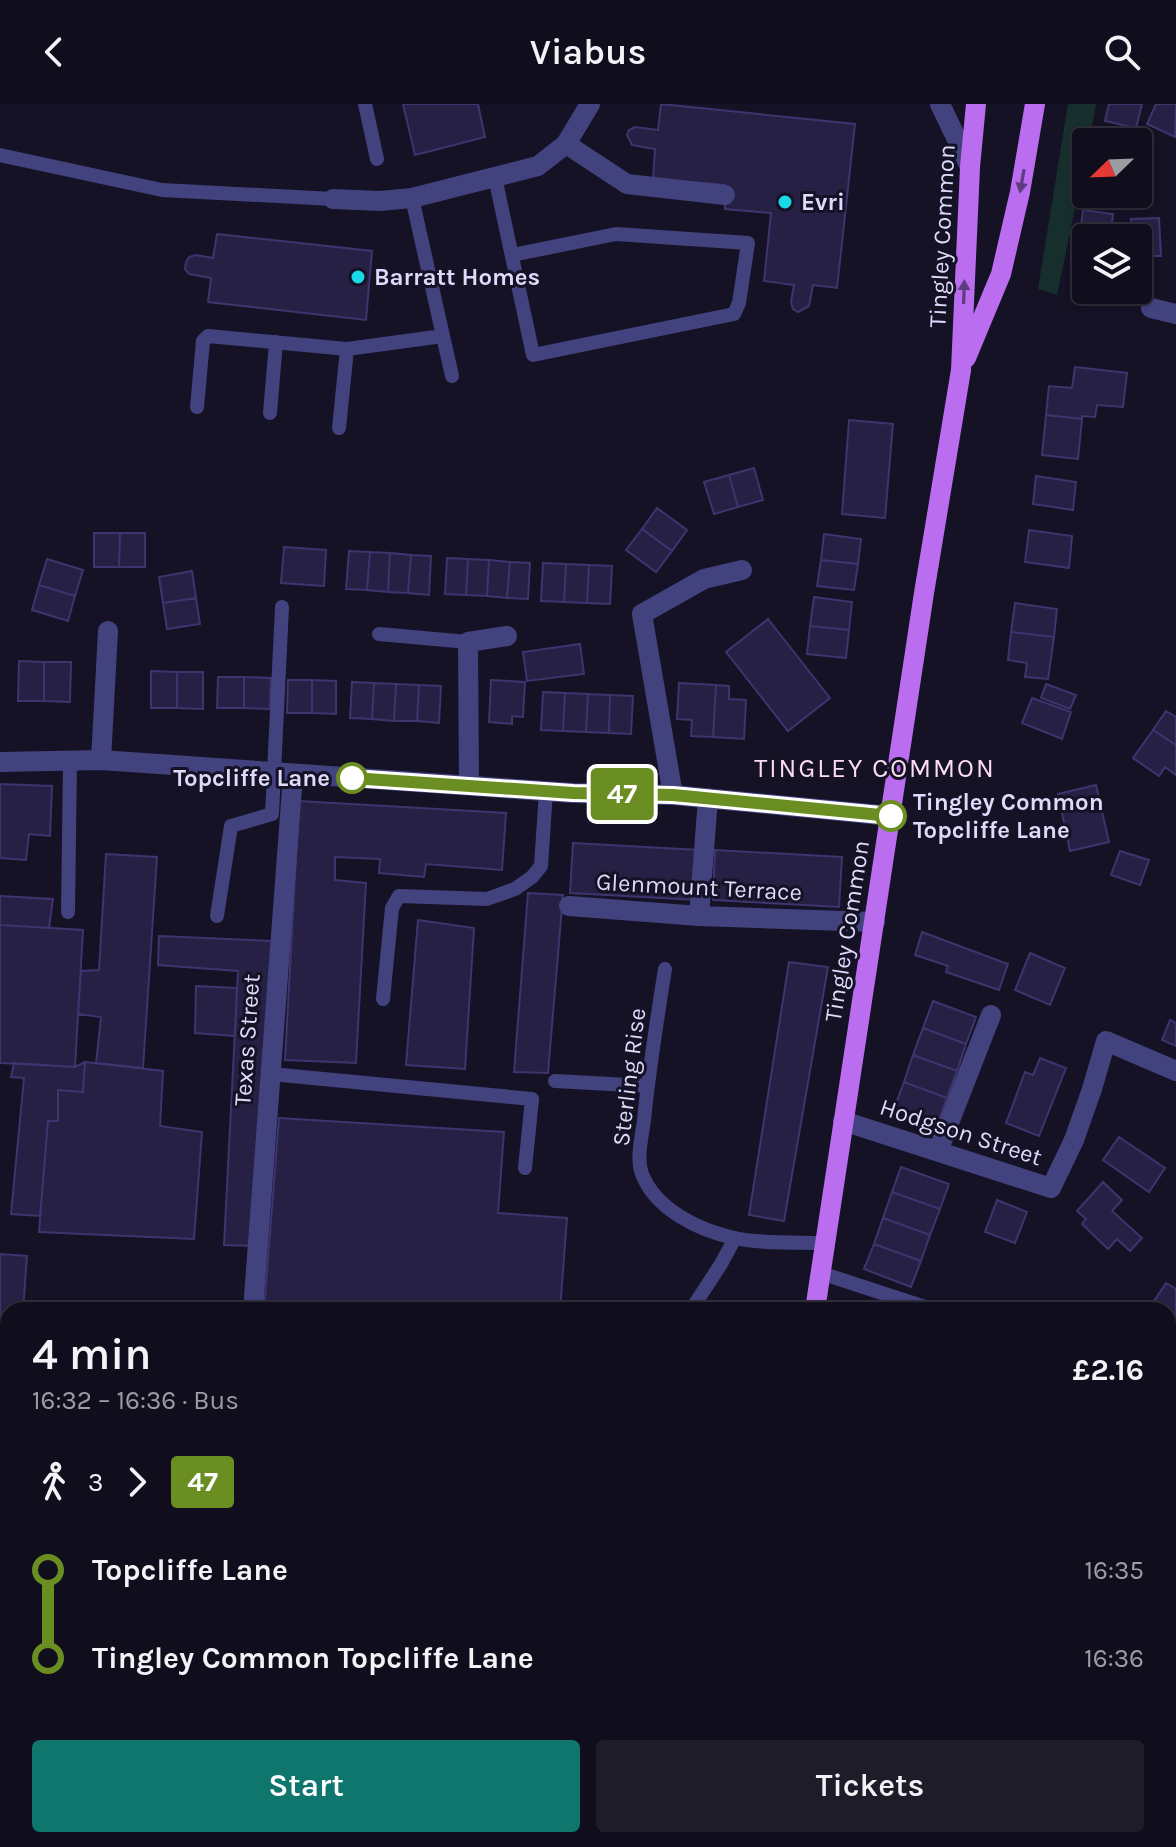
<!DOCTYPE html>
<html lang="en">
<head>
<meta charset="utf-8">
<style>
  body { margin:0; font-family:Karla,sans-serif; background:#1e1c29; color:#f1f3f6; height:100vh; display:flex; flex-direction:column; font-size:30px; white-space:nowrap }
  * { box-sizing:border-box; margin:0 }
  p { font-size:26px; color:#9c9ca3 }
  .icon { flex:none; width:44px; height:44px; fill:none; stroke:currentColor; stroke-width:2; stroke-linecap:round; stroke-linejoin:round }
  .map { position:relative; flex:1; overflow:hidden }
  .drawer { position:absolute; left:0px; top:1198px; width:1176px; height:546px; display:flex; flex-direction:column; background:#100e1c; border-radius:24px 24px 0 0; box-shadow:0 2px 6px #0004,0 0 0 2px #302e3b }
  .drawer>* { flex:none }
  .badge { padding:0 16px; border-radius:6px; font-size:28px; line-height:52px }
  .needle { width:52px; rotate:247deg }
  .controls { position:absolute; left:1072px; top:24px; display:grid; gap:16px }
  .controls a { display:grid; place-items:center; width:80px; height:80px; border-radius:8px; background:#100e1c; box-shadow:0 2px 6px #0004,0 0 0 2px #302e3b; font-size:40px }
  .map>.badge { position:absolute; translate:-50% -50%; box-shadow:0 0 0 4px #fff }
  .legs { display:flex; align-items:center; gap:12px; height:88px; padding:0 32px; font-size:26px }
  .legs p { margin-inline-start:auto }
  .overview { display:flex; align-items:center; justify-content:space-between; height:136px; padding:0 32px }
  h1 { font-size:44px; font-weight:600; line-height:60px }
  .cta { display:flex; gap:16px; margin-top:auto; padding:16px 32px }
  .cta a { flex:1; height:92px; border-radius:8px; background:#0f766e; color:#fff; font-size:32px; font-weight:600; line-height:92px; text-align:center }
  .cta a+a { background:#1e1c29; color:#f1f3f6 }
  ul { padding:0 32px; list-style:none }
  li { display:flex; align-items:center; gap:28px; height:88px; font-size:30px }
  li i { display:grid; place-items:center; width:12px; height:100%; margin:0 10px; background:currentColor }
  li i::after { content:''; width:20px; height:20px; margin:-10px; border:6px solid; border-radius:50%; background:#100e1c }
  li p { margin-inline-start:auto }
  li:first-child i { background:linear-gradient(#0000 50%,currentColor 0) }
  li:last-child i { background:linear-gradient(currentColor 50%,#0000 0) }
  header { display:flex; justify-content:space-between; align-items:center; height:104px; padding:0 32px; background:#100e1c; font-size:36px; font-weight:600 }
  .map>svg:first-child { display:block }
</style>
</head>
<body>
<header><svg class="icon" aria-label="back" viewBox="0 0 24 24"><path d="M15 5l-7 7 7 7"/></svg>Viabus<svg class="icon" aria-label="search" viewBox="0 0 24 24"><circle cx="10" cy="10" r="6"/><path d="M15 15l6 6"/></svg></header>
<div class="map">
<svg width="1176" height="1743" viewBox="0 0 1176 1743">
  <rect width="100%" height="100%" fill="#151225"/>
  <path fill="#162f2d" d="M1068 0H1096L1089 38H1086V51L1057 191 1038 185Z"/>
  <path fill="#262044" stroke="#3e346e" stroke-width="2" d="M403 0H478L485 33 415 51Z
    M661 0 855 20 837 184 813 181 809 202 798 208 793 205 791 198 794 181 764 177 771 109 725 105V81L653 75 655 45 632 41 627 31 629 26 635 23 658 26Z
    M1109 0H1142L1136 24 1105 17Z
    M1156 0H1176L1175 33 1147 20Z
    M1083 106 1113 110 1110 134H1086V141L1079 140Z
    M1159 114 1161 152H1138V134H1132L1131 115Z
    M217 130 372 147 366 216 208 198 211 174 189 170 185 165 186 158 189 153 196 151 213 154Z
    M1075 263 1127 269 1123 303 1097 301 1095 313 1082 312V315L1046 311 1049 282 1072 284Z
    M1046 311 1082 315 1078 355 1042 351Z
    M849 316 893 320 885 414 842 410Z
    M754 364 763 396 738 403 729 371Z
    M729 371 738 403 714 410 704 378Z
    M1036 372 1076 378 1073 406 1033 400Z
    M657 404 687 426 672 447 642 425Z
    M642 425 672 447 656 468 626 446Z
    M1029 426 1072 432 1069 464 1025 458Z
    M94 429H120L119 463H94Z
    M120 429H145V463H119Z
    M824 430 861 435 858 460 821 456Z
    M284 443 326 446 324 482 281 479Z
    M349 447 370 448 367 486 346 485Z
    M370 448 390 449 388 488 367 486Z
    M390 449 411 451 408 489 388 488Z
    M411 451 431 452 429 491 408 489Z
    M447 454 468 455 466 491 445 490Z
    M47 455 83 466 75 492 39 481Z
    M468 455 489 456 487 492 466 491Z
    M489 456 510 458 507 494 487 492Z
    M821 456 858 460 854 486 817 482Z
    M510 458 530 459 528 495 507 494Z
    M543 459 566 460 564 498 541 497Z
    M566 460 589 461 587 499 564 498Z
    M589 461 612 462 610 500 587 499Z
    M192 467 196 494 163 499 159 473Z
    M39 481 75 492 68 517 32 506Z
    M814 493 852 498 849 526 810 522Z
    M196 494 200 520 167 525 163 499Z
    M1015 499 1057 505 1054 533 1011 528Z
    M768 515 830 594 788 627 726 548Z
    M810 522 849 526 846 554 807 550Z
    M1011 528 1054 533 1048 575 1025 573 1027 559 1008 556Z
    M580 540 584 570 527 577 523 548Z
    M19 557 44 558V597H18Z
    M44 558H71L70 598 44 597Z
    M151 567 177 568V604H151Z
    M177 568H203V605L177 604Z
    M218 573H244V604H217Z
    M244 573 271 574 270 605 244 604Z
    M288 576H312V609H287Z
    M312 576 336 577V610L312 609Z
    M491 576 525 578 523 613 512 612V620L489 618Z
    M352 578 374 579 372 615 350 614Z
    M374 579 396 580 394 617 372 615Z
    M679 579 716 581 713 633 691 632 692 616 677 615Z
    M396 580 419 581 417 617H394Z
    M1046 580 1076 591 1070 605 1041 594Z
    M419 581 441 582 439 619 417 617Z
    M716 581 729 582V595L746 596 744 635 713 633Z
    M543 588 565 589 563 627 541 626Z
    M565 589 588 590 586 628 563 627Z
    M588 590 610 591 609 629 586 628Z
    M610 591 633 592 631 630 609 629Z
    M1032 594 1071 608 1062 635 1022 619Z
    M1166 607 1176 613V641L1153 626Z
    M1153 626 1176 641V671L1165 663 1159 672 1133 654Z
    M0 680 52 682 50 732 29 730 26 756 0 754Z
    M1096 681 1109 738 1070 747 1058 690Z
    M299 697 506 709 502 766 426 760 424 773 379 769 380 755 335 753V776L366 779 356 959 285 956Z
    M573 739 699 746 697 796 570 789Z
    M715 746 842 753 839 803 713 796Z
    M1120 747 1149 756 1140 781 1111 771Z
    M106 750 157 753 143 964 96 959 101 913 78 910 81 867 99 866Z
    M528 789 563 791 548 969 514 968Z
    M0 792 53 795 49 824 0 821Z
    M418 816 474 824 465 965 406 961Z
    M0 821 83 826 75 963 0 959Z
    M922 828 1008 860 999 886 946 868 948 862 915 851Z
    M159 832 273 837 254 1142 224 1141 238 867 158 861Z
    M1030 849 1065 864 1050 901 1015 886Z
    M789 858 828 863 784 1117 749 1111Z
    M196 882 237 884 235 932 195 929Z
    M933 897 976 913 966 940 923 924Z
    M1170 916 1176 919V942L1162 936Z
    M923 924 966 940 957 967 913 951Z
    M913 951 957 967 947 994 904 978Z
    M1040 954 1066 964 1039 1032 1006 1019 1025 968 1033 971Z
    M85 958 83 988 58 986V1017H48L40 1112 11 1110 24 974 11 973 14 959 75 963Z
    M85 958 163 967 160 1022 202 1028 194 1135 39 1128 48 1017H58V986L83 988Z
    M904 978 947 994 937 1021 894 1005Z
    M279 1014 504 1028 498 1109 567 1114 560 1206H264Z
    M1119 1033 1165 1064 1149 1088 1103 1056Z
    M901 1063 949 1080 940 1105 892 1088Z
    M1103 1078 1122 1096 1112 1107 1142 1134 1130 1147 1117 1135 1108 1145 1082 1120 1086 1115 1077 1107Z
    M892 1088 940 1105 930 1131 883 1114Z
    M997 1096 1027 1108 1015 1139 985 1128Z
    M883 1114 930 1131 921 1157 874 1140Z
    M874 1140 921 1157 911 1183 864 1165Z
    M0 1150 27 1152 23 1206H8V1421L0 1420Z
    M1166 1179 1176 1185V1267L1173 1272 1168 1269V1206H1148Z
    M880 1197 907 1206H877Z
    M1168 1499 1176 1505V1570L1168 1564Z
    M128 1736H168L167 1743H127Z
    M315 1736H376L375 1743H315Z
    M564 1736H647L646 1743H600V1740L588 1738V1743H563Z
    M781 1736H816L813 1743H778Z
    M1028 1736H1052L1047 1743H1038Z"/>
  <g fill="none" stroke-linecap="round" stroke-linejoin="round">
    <path stroke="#42427f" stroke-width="14" d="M365 0 377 55
      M0 51 162 86 333 95
      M495 73 533 251 734 210 739 199 748 139 616 130 512 151
      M412 94 452 272
      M197 303 203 237 208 232 347 245 443 232
      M270 309 276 238
      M339 324 347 245
      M379 530 468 538
      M68 808 70 657
      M217 812 231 722 272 710 282 503
      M665 865C657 915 649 966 644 1016 642 1033 636 1054 642 1070 656 1106 699 1126 734 1134 761 1140 797 1138 825 1139
      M383 895 392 804 399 792 487 795 515 785 532 773 541 762 546 687
      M271 970 532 995 525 1064
      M555 977 647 982
      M821 1169 934 1206
      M691 1206 721 1160 735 1134
      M0 1611 8 1614"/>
    <path stroke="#42427f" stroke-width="20" d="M566 40 627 80 725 91
      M1074 1036 1092 985"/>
    <path stroke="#42427f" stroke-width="20" d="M940 0 970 63
      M333 95 380 97 412 94 538 62 566 40 590 0
      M1151 204 1176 210
      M101 656 108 527
      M0 658 101 656 573 689 673 691 891 712
      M469 681 468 538 507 532
      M673 691 642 510 704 475 742 466
      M569 802 699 812 875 818
      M699 812 708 694
      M1092 985 1106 937 1176 967
      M843 1017 1051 1084 1074 1036
      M938 1047 991 911
      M253 1206 293 671"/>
    <path stroke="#ba6def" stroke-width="20" d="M966 254 1001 170 1020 88 1035 0
      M815 1206 924 489 961 266 970 63 976 0
      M1168 1357 1176 1346
      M727 1743 728 1736
      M895 1743 900 1736"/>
  </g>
  <defs><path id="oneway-solid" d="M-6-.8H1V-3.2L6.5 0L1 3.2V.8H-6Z" transform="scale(2)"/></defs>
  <g fill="#5f3b80">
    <use href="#oneway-solid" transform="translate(1022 77) rotate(100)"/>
    <use href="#oneway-solid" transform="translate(964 188) rotate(-88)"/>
  </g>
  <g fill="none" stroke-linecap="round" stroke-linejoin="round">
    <defs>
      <path id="line-1" d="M352 674 573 689 673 691 891 712"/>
    </defs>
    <use href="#line-1" stroke="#fff" stroke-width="18"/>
    <use href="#line-1" stroke="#6b8e23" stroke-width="12"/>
  </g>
  <g fill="#1ad9e7" stroke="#151225" stroke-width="3">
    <circle cx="785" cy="98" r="8"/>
    <circle cx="358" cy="173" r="8"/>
  </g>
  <g fill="#fff" stroke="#6b8e23" stroke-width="4">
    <circle cx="352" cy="674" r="14"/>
    <circle cx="891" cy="712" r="14"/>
  </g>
  <g text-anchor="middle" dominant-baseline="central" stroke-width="6" stroke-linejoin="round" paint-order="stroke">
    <g font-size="24" font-weight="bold" fill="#dddafb" stroke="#151225" text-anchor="start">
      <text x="801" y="98">Evri</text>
      <text x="374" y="173">Barratt Homes</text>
    </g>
    <g font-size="24" fill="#dddafb" stroke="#151225">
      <text transform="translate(942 132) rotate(-87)">Tingley Common</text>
      <text transform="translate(699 783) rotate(3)">Glenmount Terrace</text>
      <text transform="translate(847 827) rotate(-81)">Tingley Common</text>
      <text transform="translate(247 936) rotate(-86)">Texas Street</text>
      <text transform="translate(629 973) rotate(-83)">Sterling Rise</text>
      <text transform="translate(961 1028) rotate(18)">Hodgson Street</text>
    </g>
    <g font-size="24" font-weight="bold" fill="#dddafb" stroke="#151225" text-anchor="end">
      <text x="330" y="674">Topcliffe Lane</text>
      <text x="913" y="698" text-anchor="start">Tingley Common<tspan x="913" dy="28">Topcliffe Lane</tspan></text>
    </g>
    <g font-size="26" letter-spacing="2" fill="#fbdcf1" stroke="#151225">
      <text x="875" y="664">TINGLEY COMMON</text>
    </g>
  </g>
</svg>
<div class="controls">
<a><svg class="needle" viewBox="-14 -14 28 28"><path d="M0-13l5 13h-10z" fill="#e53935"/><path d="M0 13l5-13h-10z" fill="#9c9ca3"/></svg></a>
<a><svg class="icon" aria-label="layers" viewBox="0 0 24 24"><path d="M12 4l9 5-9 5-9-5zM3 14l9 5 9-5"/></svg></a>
</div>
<b class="badge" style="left:622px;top:690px;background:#6b8e23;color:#fff">47</b>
<section class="drawer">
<div class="overview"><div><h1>4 min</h1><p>16:32 – 16:36 · Bus</p></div><b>£2.16</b></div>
<div class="legs"><svg class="icon" aria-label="walk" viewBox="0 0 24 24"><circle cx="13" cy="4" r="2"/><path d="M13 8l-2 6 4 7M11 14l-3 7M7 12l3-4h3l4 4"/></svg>3<svg class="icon" aria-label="forward" viewBox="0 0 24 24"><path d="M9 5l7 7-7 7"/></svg><b class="badge" style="background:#6b8e23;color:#fff">47</b></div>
<ul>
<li><i style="color:#6b8e23"></i><b>Topcliffe Lane</b><p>16:35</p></li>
<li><i style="color:#6b8e23"></i><b>Tingley Common Topcliffe Lane</b><p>16:36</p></li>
</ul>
<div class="cta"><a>Start</a><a>Tickets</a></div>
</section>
</div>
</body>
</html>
